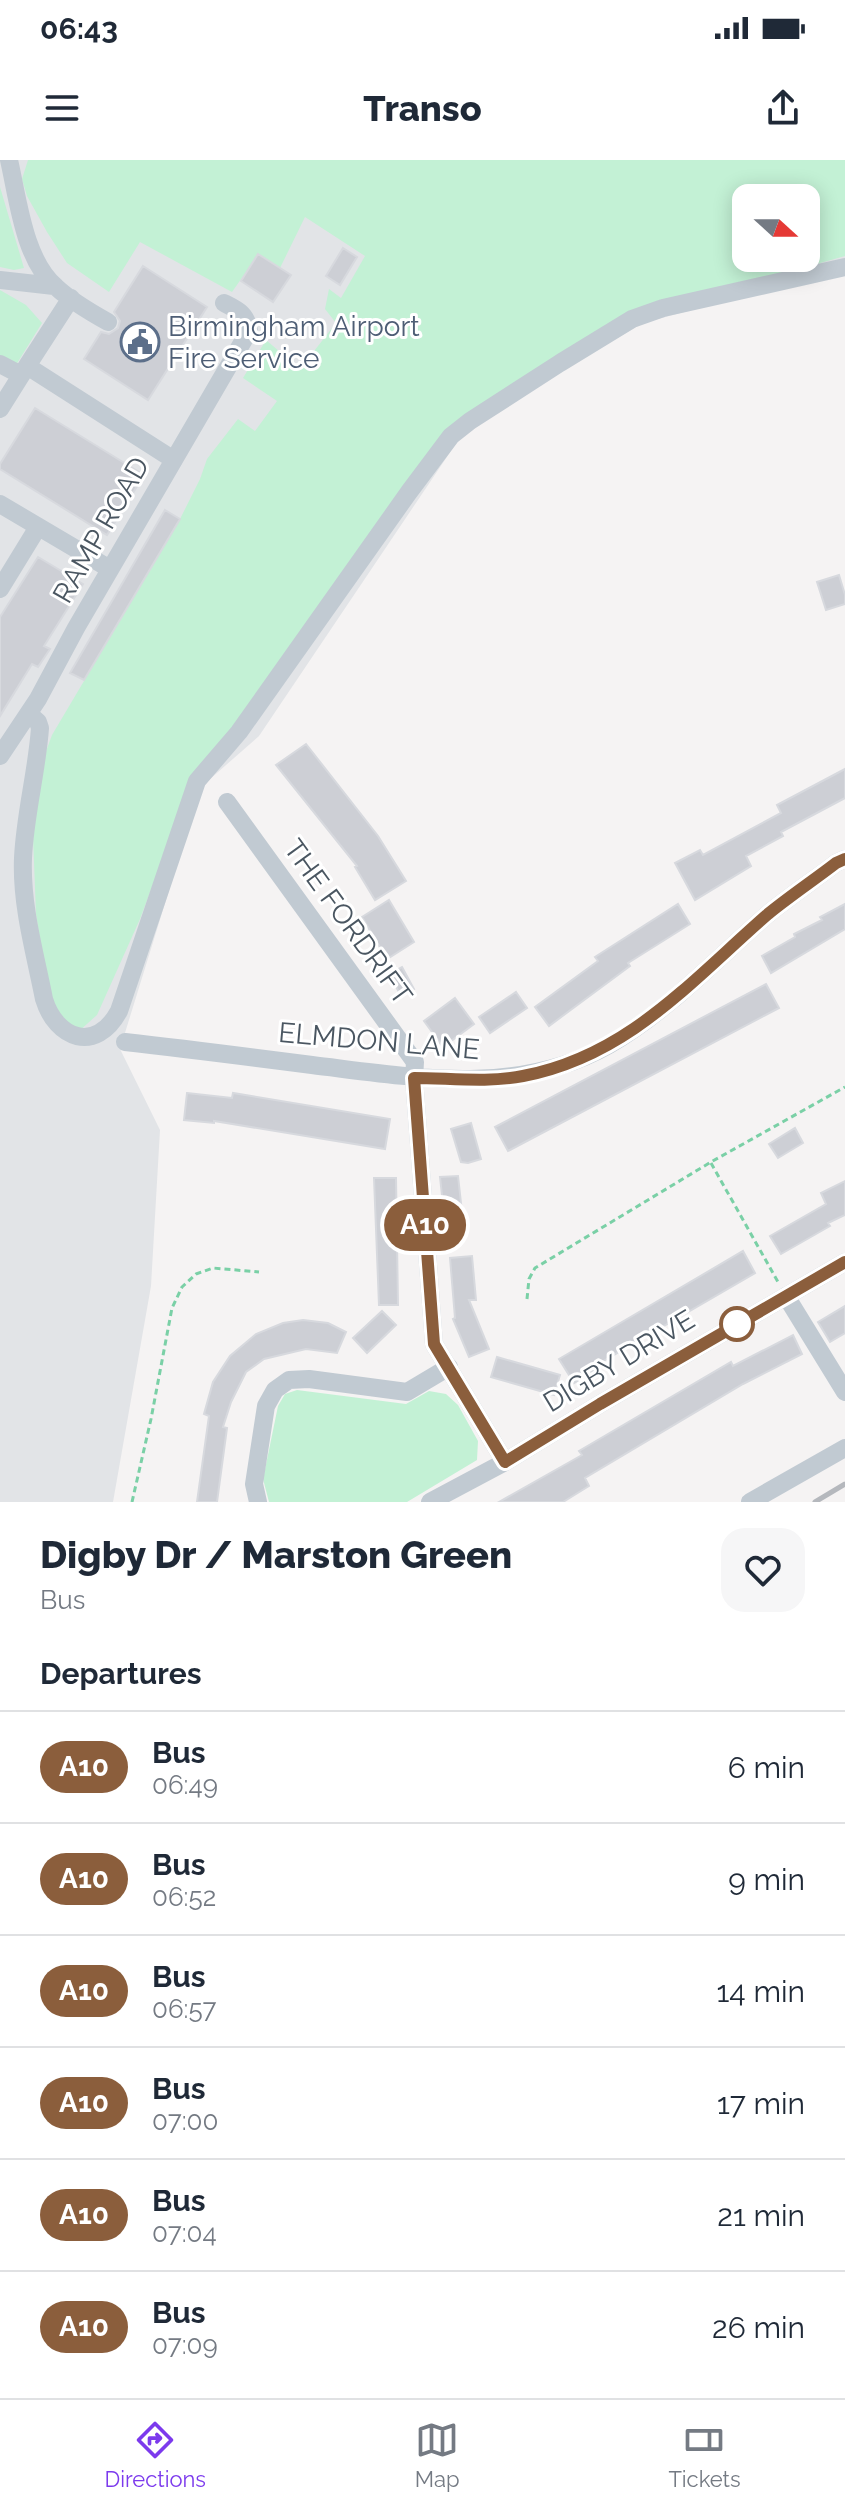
<!DOCTYPE html>
<html lang="en">
<head>
<meta charset="utf-8">
<style>
  body { margin:0; font-family:Raleway,sans-serif; background:#f6f6f7; color:#1f2937; height:100vh; display:flex; flex-direction:column; font-size:30px; white-space:nowrap }
  * { box-sizing:border-box; margin:0 }
  p { font-size:26px; color:#747a83 }
  .icon { flex:none; width:44px; height:44px; fill:none; stroke:currentColor; stroke-width:2; stroke-linecap:round; stroke-linejoin:round }
  .map { position:relative; height:1342px; overflow:hidden }
  .drawer { display:flex; flex-direction:column; background:#fff; flex:1 }
  .drawer>* { flex:none }
  .badge { padding:0 16px; border-radius:26px; font-size:28px; line-height:52px }
  .needle { width:52px; rotate:111deg }
  .buttons { position:absolute; left:732px; top:24px; display:grid; gap:16px }
  .buttons a { display:grid; place-items:center; width:88px; height:88px; border-radius:16px; background:#fff; box-shadow:0 4px 20px #0003; font-size:40px }
  .map>.badge { position:absolute; translate:-50% -50%; box-shadow:0 0 0 4px #fff }
  h2 { padding:0 40px; font-size:30px; line-height:72px }
  .round { display:grid; place-items:center; flex:none; width:84px; height:84px; border-radius:24px; background:#f6f6f7 }
  .head { display:flex; align-items:center; justify-content:space-between; height:136px; padding:0 40px }
  h1 { font-size:38px; font-weight:800; line-height:60px }
  ul { padding:0; list-style:none }
  li { display:flex; align-items:center; gap:24px; height:112px; padding:0 40px; border-top:2px solid #e0e1e3 }
  li div { flex:1 }
  li b { display:block; font-size:30px }
  li em { font-style:normal }
  li .badge { min-width:88px; font-weight:700; text-align:center }
  .status { display:flex; justify-content:space-between; align-items:center; height:56px; padding:0 40px; background:#fff; direction:ltr }
  .status svg { height:22px; fill:currentColor }
  header { display:flex; justify-content:space-between; align-items:center; height:104px; padding:0 40px; background:#fff; font-size:36px; font-weight:800 }
  .dock { display:flex; justify-content:space-around; align-items:center; height:112px; border-top:2px solid #e0e1e3; background:#fff; font-size:22px; color:#747a83 }
  .dock a { display:grid; justify-items:center; gap:4px }
  .dock .current { color:#7c3aed }
  .map>svg:first-child { display:block }
</style>
</head>
<body>
<div class="status"><b>06:43</b><svg viewBox="0 0 49 12"><path d="M0 12V9h3v3zM5 12V6h3v6zM10 12V3h3v9zM15 12V0h3v12zM26 1h20v11H26zM47 4h2v5h-2z"/></svg></div>
<header><svg class="icon" aria-label="menu" viewBox="0 0 24 24"><path d="M4 6h16M4 12h16M4 18h16"/></svg>Transo<svg class="icon" aria-label="share" viewBox="0 0 24 24"><path d="M12 15V3M7 8l5-5 5 5M5 13v7h14v-7"/></svg></header>
<div class="map">
<svg width="845" height="1342" viewBox="0 0 845 1342">
  <rect width="100%" height="100%" fill="#f5f3f3"/>
  <path fill="#e2e4e7" fill-rule="evenodd" d="M0 0H845V109L643 163 535 226 459 279 259 576 201 627 120 889 160 970 151 1126 113 1342H0ZM746 38H806V98H746Z"/>
  <path fill="#c3f1d5" fill-rule="evenodd" d="M28 0H845V96L634 156 445 274 262 537 192 620 140 759 97 855 78 872 64 865 50 841 36 754 33 676 37 616 52 575 180 359 200 319 207 299 238 259 255 271 277 241 243 218 266 180 300 209 336 163 325 149 329 129 341 138 365 96 305 57 280 108 258 95 232 132 140 82 109 132 67 103 47 72 27 36 22 19ZM746 38H806V98H746Z
    M0 27 24 108 14 110 0 107Z
    M0 130 26 145 42 163 16 205 0 196Z
    M297 1230 406 1244 429 1231 446 1234 458 1245 478 1281 477 1300 407 1342H269L263 1319 278 1246 285 1234Z"/>
  <path fill="#cdcfd5" stroke="#d7d9de" stroke-width="2" d="M343 88 357 97 340 125 326 116Z
    M258 94 291 115 273 142 241 121Z
    M143 106 207 147 148 240 84 199 101 172 109 174 118 168 120 161 114 152Z
    M35 248 144 315 107 375 0 309V304Z
    M165 350 180 359 84 520 70 513Z
    M38 397 83 424 44 486 50 489 38 507 32 504 0 556V457Z
    M839 415 845 435V444L826 450 817 422Z
    M306 584 378 676 406 721 375 740 355 707 357 706 276 605Z
    M845 609V638L781 672 783 676 746 696 751 706 695 740 675 703 700 690 703 695 781 653 777 645Z
    M389 740 414 782 387 799 362 757Z
    M678 744 690 764 628 803 630 806 549 866 535 847 598 801 595 797Z
    M845 744V769L771 813 762 796 795 777 794 774 822 760 820 757Z
    M402 807 414 829 401 836 389 814Z
    M766 824 779 848 508 991 495 967Z
    M516 832 527 848 490 873 479 857Z
    M455 838 474 864 443 887 424 861Z
    M187 933 232 938 233 933 390 959 385 989 214 961V963L184 960Z
    M471 963 481 999 468 1003 461 1002 451 969Z
    M795 968 803 983 778 998 769 984Z
    M458 1016 463 1061 445 1063 440 1017Z
    M374 1018H396L398 1145H379Z
    M845 1021V1055L828 1063 830 1066 781 1094 770 1076 826 1044 821 1033Z
    M743 1091 755 1113 602 1202 604 1204 574 1223 559 1199Z
    M472 1096 476 1140H469L489 1189 469 1197 453 1159 455 1158 450 1098Z
    M845 1146V1173L830 1182 818 1162Z
    M382 1151 396 1165 367 1193 353 1178Z
    M303 1160 328 1163 346 1172 337 1193 306 1189 264 1199 246 1212 231 1242 223 1267 227 1268 217 1342H197L209 1256 204 1254 213 1222 230 1196 256 1174 283 1163Z
    M793 1175 802 1194 743 1224 585 1318 589 1326 563 1342H499L582 1295 579 1291 731 1202 733 1206Z
    M497 1197 560 1215 554 1235 491 1217Z"/>
  <g fill="none" stroke-linecap="round" stroke-linejoin="round">
    <path stroke="#7ad0a6" stroke-width="3" stroke-dasharray="6 4" stroke-linecap="butt" d="M711 1003 778 1122
      M527 1139 529 1119 535 1108 711 1002 845 927
      M132 1342 151 1259 172 1148 182 1127 196 1114 213 1108 259 1112"/>
    <path stroke="#c1cad2" stroke-width="18" d="M9 0C18 39 24 100 56 127 71 141 90 152 108 162
      M0 120 54 126
      M0 204 21 215
      M27 206 71 138
      M0 249 27 206 174 300
      M0 344 110 409
      M0 429 38 367
      M29 554 38 562 40 568C37 611 25 654 23 698 21 745 35 793 44 839 56 879 96 894 119 851L197 621 239 572 409 332 451 276 470 261 560 203 632 159 663 148 845 107
      M0 596 38 539 76 468 249 171C247 154 238 150 224 143
      M227 642 415 902 414 918 434 1184 505 1302
      M125 882C187 889 250 897 312 905 411 917 517 937 609 885 669 850 716 799 768 754 790 736 814 720 836 703L845 699
      M786 1136 845 1232
      M258 1342 254 1324 266 1246 275 1230 289 1220 309 1219 407 1232 449 1207
      M430 1342 505 1302 600 1244 845 1102
      M750 1342 845 1288"/>
    <path stroke="#b5b8bd" stroke-width="5" d="M815 1342 845 1324"/>
  </g>
  <g fill="none" stroke-linecap="round" stroke-linejoin="round">
    <defs>
      <path id="line" d="M845 699 836 703C814 720 790 736 768 754 691 821 628 896 523 916 488 923 449 918 414 918L434 1184 505 1302 600 1244 845 1102"/>
    </defs>
    <use href="#line" stroke="#fff" stroke-width="18"/>
    <use href="#line" stroke="#8b5e3c" stroke-width="12"/>
  </g>
  <defs>
    <symbol id="civic-ring" viewBox="-11 -11 22 22"><circle r="9.5" fill="#fff" stroke="#5c6f8a" stroke-width="1.5"/><path d="M-.6-6.5H3V-4.5H.6V-3L4-1V1h2V6H-6V1h2V-1L-.6-3ZM-1.2 2.5V6h2.4V2.5Z" fill="#5c6f8a"/></symbol>
  </defs>
  <g fill-rule="evenodd">
    <use href="#civic-ring" x="118" y="160" width="44" height="44"/>
  </g>
  <circle fill="#fff" stroke="#8b5e3c" stroke-width="4" cx="737" cy="1164" r="16"/>
  <g text-anchor="middle" dominant-baseline="central" stroke-width="6" stroke-linejoin="round" paint-order="stroke">
    <g font-size="28" fill="#4e5e75" stroke="#fff" text-anchor="start">
      <text x="168" y="166">Birmingham Airport<tspan x="168" dy="32">Fire Service</tspan></text>
    </g>
    <g font-size="28" fill="#4a5661" stroke="#fff">
      <text transform="translate(101 370) rotate(-60)">RAMP ROAD</text>
      <text transform="translate(348 762) rotate(54)">THE FORDRIFT</text>
      <text transform="translate(379 881) rotate(5)">ELMDON LANE</text>
      <text transform="translate(619 1201) rotate(-31)">DIGBY DRIVE</text>
    </g>
  </g>
</svg>
<div class="buttons">
<a><svg class="needle" viewBox="-14 -14 28 28"><path d="M0-13l5 13h-10z" fill="#e53935"/><path d="M0 13l5-13h-10z" fill="#747a83"/></svg></a>
</div>
<b class="badge" style="left:425px;top:1065px;background:#8b5e3c;color:#fff">A10</b>
</div>
<section class="drawer">
<div class="head"><div><h1>Digby Dr / Marston Green</h1><p>Bus</p></div><a class="round"><svg class="icon" aria-label="heart" viewBox="0 0 24 24"><path d="M12 20l-8-8c-3-5 5-10 8-4 3-6 11-1 8 4z"/></svg></a></div>
<h2>Departures</h2>
<ul>
<li><span class="badge" style="background:#8b5e3c;color:#fff">A10</span><div><b>Bus</b><p>06:49</p></div><em>6 min</em></li>
<li><span class="badge" style="background:#8b5e3c;color:#fff">A10</span><div><b>Bus</b><p>06:52</p></div><em>9 min</em></li>
<li><span class="badge" style="background:#8b5e3c;color:#fff">A10</span><div><b>Bus</b><p>06:57</p></div><em>14 min</em></li>
<li><span class="badge" style="background:#8b5e3c;color:#fff">A10</span><div><b>Bus</b><p>07:00</p></div><em>17 min</em></li>
<li><span class="badge" style="background:#8b5e3c;color:#fff">A10</span><div><b>Bus</b><p>07:04</p></div><em>21 min</em></li>
<li><span class="badge" style="background:#8b5e3c;color:#fff">A10</span><div><b>Bus</b><p>07:09</p></div><em>26 min</em></li>
</ul>
</section>
<nav class="dock">
<a class="current"><svg class="icon" aria-label="directions" viewBox="0 0 24 24"><path d="M12 3l9 9-9 9-9-9zM9 14v-3h6M13 9l2 2-2 2"/></svg>Directions</a>
<a><svg class="icon" aria-label="map" viewBox="0 0 24 24"><path d="M3 6l6-2 6 2 6-2v14l-6 2-6-2-6 2zM9 4v14M15 6v14"/></svg>Map</a>
<a><svg class="icon" aria-label="tickets" viewBox="0 0 24 24"><path d="M3 7h18v10H3zM15 7v10"/></svg>Tickets</a>
</nav>
</body>
</html>
